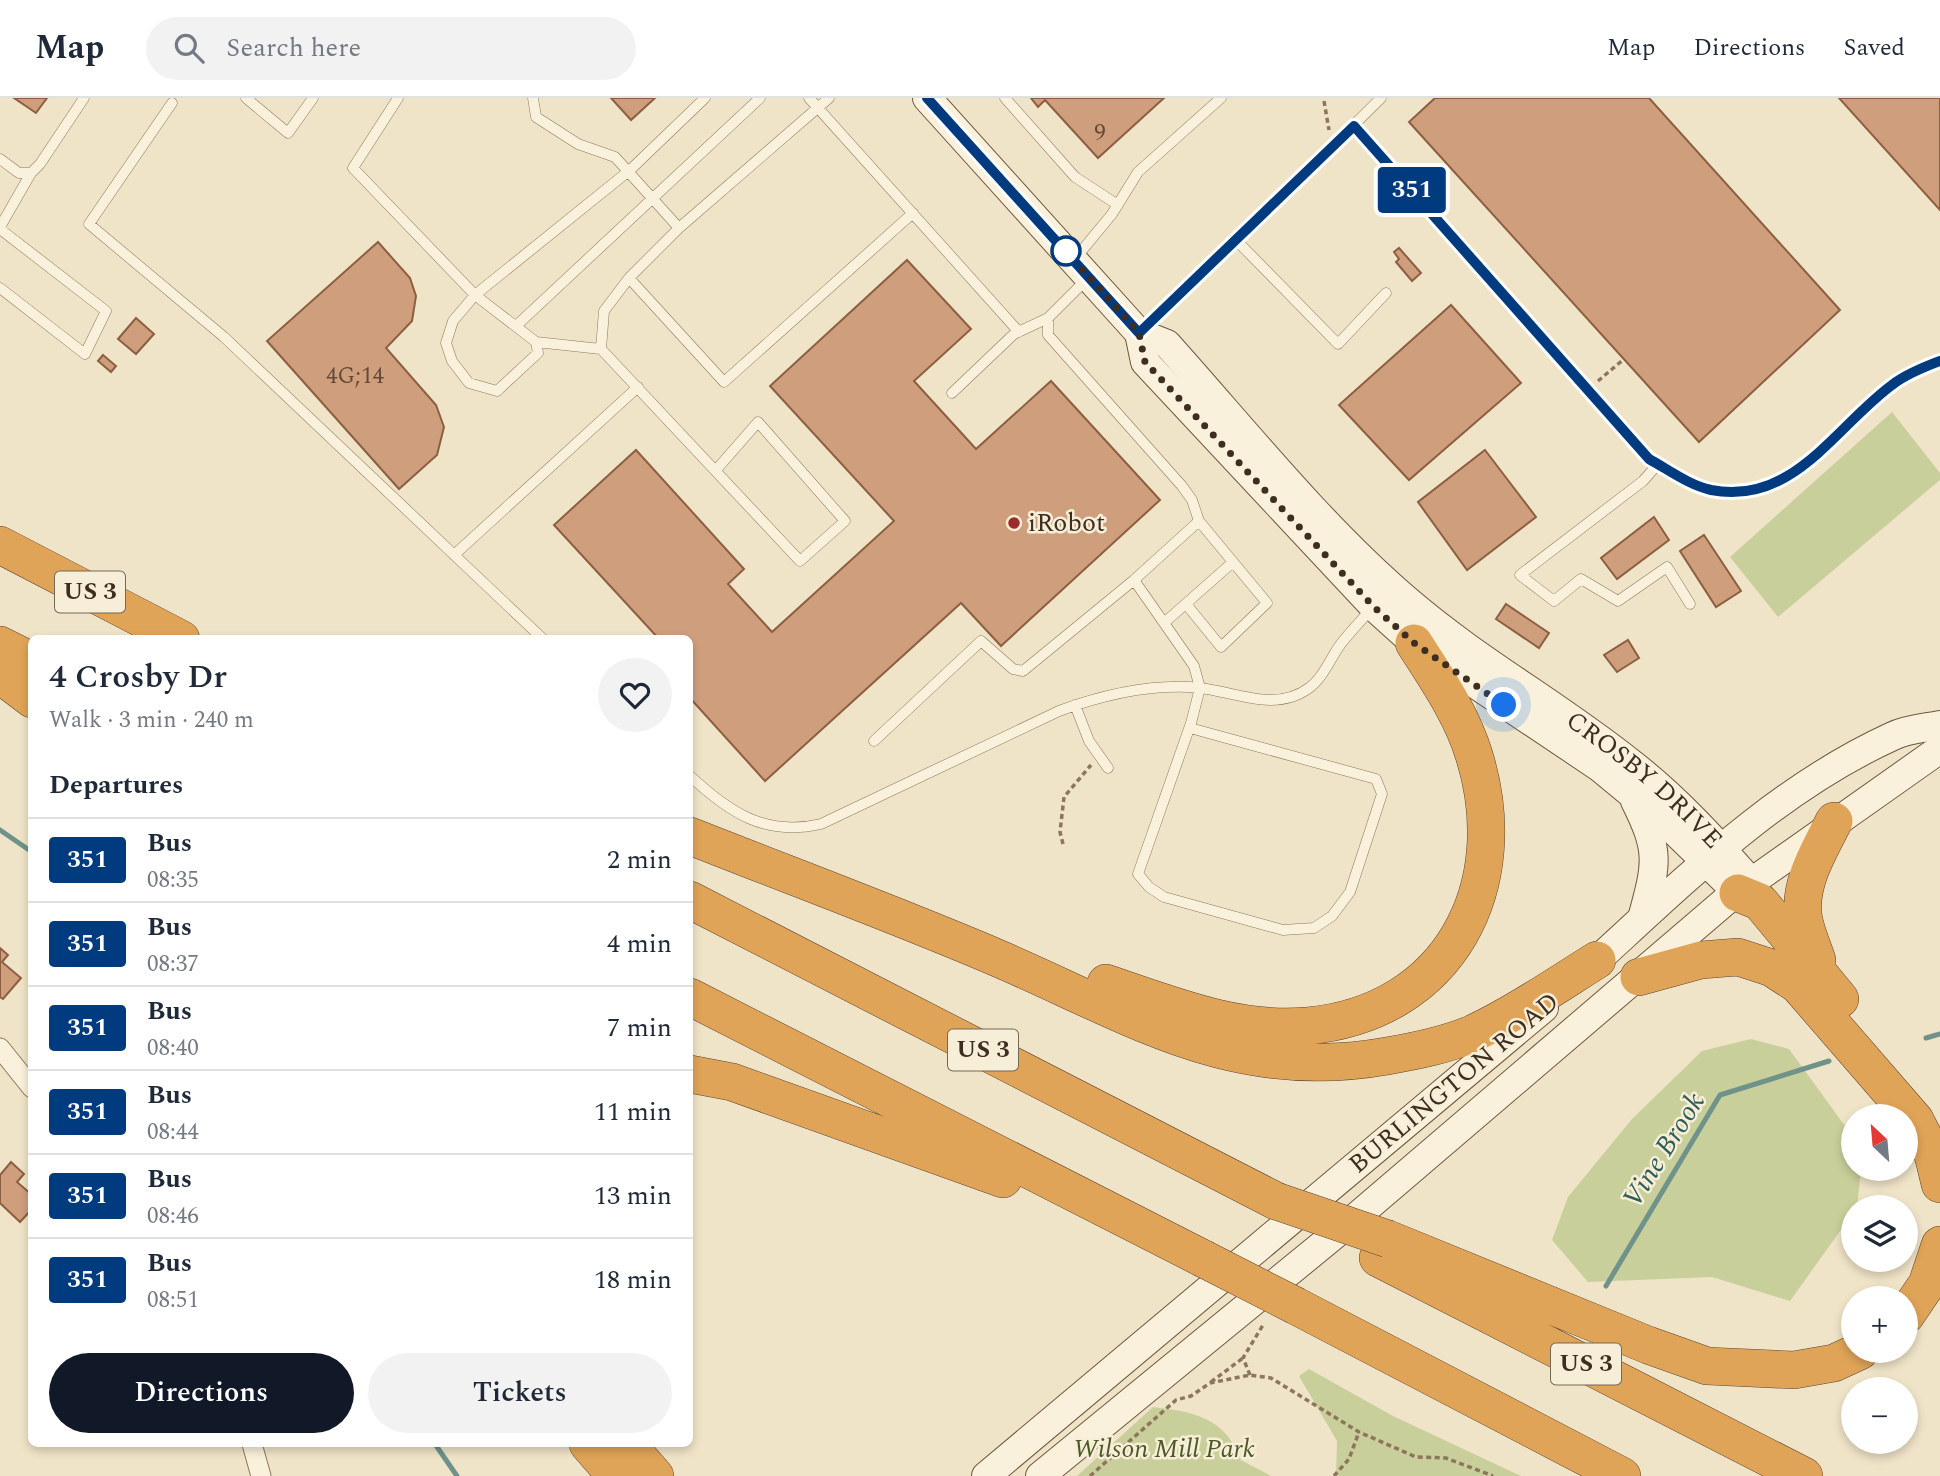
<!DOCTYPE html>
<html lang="en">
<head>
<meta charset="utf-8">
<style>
  body { margin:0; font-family:Spectral,serif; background:#f2f2f3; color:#1f2937; height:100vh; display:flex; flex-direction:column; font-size:26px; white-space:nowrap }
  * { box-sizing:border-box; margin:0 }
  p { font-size:23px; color:#747a83 }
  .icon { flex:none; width:38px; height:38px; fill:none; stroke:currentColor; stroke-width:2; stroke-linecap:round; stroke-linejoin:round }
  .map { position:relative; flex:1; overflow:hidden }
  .panel { position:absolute; left:28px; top:537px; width:665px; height:812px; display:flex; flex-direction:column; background:#fff; border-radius:10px; box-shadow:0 4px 10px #0003 }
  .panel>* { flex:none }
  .badge { padding:0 14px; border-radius:5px; font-size:24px; line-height:46px }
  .needle { width:46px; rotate:334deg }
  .buttons { position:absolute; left:1841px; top:1006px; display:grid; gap:14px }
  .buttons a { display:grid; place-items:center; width:77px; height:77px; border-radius:50%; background:#fff; box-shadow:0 4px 10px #0003; font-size:35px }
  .you { position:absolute; width:35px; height:35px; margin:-18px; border:5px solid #fff; border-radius:50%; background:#1a73e8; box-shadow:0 0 0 10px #1a73e833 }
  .map>.badge { position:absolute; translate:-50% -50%; box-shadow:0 0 0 4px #fff }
  h2 { padding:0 21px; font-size:26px; line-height:63px }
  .round { display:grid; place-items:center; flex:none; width:74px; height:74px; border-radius:37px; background:#f2f2f3 }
  .overview { display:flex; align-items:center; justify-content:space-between; height:119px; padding:0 21px }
  h1 { font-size:33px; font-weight:600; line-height:52px }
  .button { display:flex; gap:14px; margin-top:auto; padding:14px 21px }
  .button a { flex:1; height:80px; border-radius:42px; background:#111827; color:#fff; font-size:28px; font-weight:600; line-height:80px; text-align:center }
  .button a+a { background:#f2f2f3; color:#1f2937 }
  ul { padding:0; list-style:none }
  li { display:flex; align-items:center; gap:21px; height:84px; padding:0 21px; border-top:2px solid #e0e1e3 }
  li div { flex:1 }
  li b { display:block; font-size:26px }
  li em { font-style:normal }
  li .badge { min-width:77px; font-weight:700; text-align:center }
  header { display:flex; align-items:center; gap:42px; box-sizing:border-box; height:98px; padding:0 35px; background:#fff; border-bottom:2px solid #e0e1e3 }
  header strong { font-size:33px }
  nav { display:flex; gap:38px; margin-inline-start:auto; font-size:24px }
  .search { width:490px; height:63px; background:#f2f2f3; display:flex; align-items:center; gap:18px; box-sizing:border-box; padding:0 24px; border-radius:38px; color:#747a83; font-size:26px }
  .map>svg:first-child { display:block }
</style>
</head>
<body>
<header>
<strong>Map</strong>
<div class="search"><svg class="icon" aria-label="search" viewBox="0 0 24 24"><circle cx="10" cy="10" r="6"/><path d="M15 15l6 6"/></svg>Search here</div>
<nav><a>Map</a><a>Directions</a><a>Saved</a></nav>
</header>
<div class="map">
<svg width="1940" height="1378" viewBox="0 0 1940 1378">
  <rect width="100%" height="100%" fill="#f0e4c8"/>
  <path fill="#c9cf9b" d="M1892 314 1940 375V382L1778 519 1730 459Z
    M1751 941 1789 951 1853 1039V1071H1861L1857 1109 1853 1110V1115L1790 1203 1712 1179 1588 1184 1552 1142 1568 1099 1632 1021 1702 953Z
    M1309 1271 1393 1318 1521 1378H1336L1337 1343 1299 1278Z
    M1153 1309C1194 1314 1225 1319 1241 1362L1271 1378H1077Z"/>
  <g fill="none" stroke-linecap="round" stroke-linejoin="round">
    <path stroke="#6f938a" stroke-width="5" d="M0 732 32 754
      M1926 940 1940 936
      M1606 1188 1720 997 1829 963
      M435 1346 457 1378"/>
  </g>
  <path fill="#cf9f7d" stroke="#8d5f41" stroke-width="2" d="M14 0H47L36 15Z
    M611 0H655L631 22Z
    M1031 0H1164L1098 60 1045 2 1038 9Z
    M1435 0H1649L1840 212 1699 344 1409 24Z
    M1839 0H1940V112Z
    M378 144 410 180 416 198 412 223 386 250 436 307 444 329 437 357 399 391 267 243Z
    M1399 150 1421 175 1412 183 1396 164 1399 161 1394 154Z
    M907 162 971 231 914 283 976 351 1051 283 1160 402 1001 548 961 505 765 683 690 600V541H659L554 427 636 352 744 471 728 486 772 534 894 423 770 288Z
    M1451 207 1521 285 1409 382 1339 307Z
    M136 220 154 236 136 256 118 241Z
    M103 257 116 268 111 274 98 263Z
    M1485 352 1536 419 1467 472 1418 404Z
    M1654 419 1669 442 1617 481 1601 460Z
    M1704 437 1741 493 1716 509 1680 453Z
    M1506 506 1549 535 1539 550 1496 521Z
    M1628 542 1639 560 1617 574 1604 557Z
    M0 850 8 857 2 864 21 880 3 901 0 899Z
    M11 1064 24 1076 17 1084 32 1097V1111L20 1124 0 1105V1077Z"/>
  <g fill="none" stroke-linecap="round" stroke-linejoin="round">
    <defs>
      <path id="lane" d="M246 0 288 35 313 0
        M398 0 353 70 475 197 536 244 601 251 800 463 845 423 758 324 716 372
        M533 0 536 19 578 46 615 59 679 130
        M809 0 1019 234
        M1005 0 1075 79 1118 107
        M172 5 89 126 224 239 543 541
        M1354 28 1649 361C1669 372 1689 387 1711 392 1792 408 1835 329 1892 287 1906 276 1924 269 1940 263
        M0 61 19 75H31L40 66 84 0
        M0 129 31 75
        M0 131 106 213 85 256 0 190
        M1237 143 1338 246 1386 195
        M1074 162 1112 116 1138 74 1221 0
        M629 180 724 284 913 115
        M1086 182 1048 220V237L1182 388 1192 402 1199 423
        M516 228 760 0
        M1141 233 1237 143 1381 0
        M536 244 538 255 497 293 469 285 452 263 446 245 453 223 475 197 630 72 705 0
        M601 251 604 213 629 180 679 130 829 0
        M952 295 1014 236 1048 220
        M1658 366 1643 383 1520 477 1554 503 1581 481 1618 503 1667 469 1690 506
        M454 457 638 289
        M1186 506 1221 549 1267 505 1199 423 1134 482 1194 568 1200 590 1191 625 1138 776 1149 789 1164 799 1283 832 1314 830 1332 818 1350 794 1382 696 1376 681 1190 630
        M1164 525 1233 464
        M1075 607 1089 643 1108 670
        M874 643 981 543 1013 571 1023 573 1134 482
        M690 678C729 714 765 739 821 726L1059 613C1102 597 1144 587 1189 589 1229 590 1272 617 1309 590 1323 580 1330 561 1340 547 1349 535 1361 523 1371 511"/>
      <path id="street" d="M0 950 32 990
        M252 1346 261 1378"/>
      <g id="secondary">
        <path id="s1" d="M927 0 1139 235 1167 246C1245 333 1320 428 1409 504 1479 564 1560 608 1632 666 1676 700 1715 743 1752 785"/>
        <path d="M1139 235 1145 264 1374 509 1414 545 1599 669 1662 721 1738 795"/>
        <path d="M1635 703C1660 753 1657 765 1643 817"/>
        <path d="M1582 876C1679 788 1772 693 1893 638 1907 631 1925 630 1940 627"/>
        <path d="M986 1378 1544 910"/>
        <path d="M1040 1378 1349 1125 1729 800 1940 651"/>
      </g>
      <path id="highway" d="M0 447 181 541
        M0 547 32 563
        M0 577 32 601
        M690 738C791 778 894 816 995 859 1131 917 1231 986 1387 958 1416 953 1447 947 1474 935 1516 915 1557 887 1597 862
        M1738 795 1760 804 1840 901
        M690 802 1276 1103
        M1817 862C1812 847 1804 830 1803 815 1800 783 1820 751 1834 723
        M1639 879 1701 862 1738 859 1772 870 1798 887 1915 1022 1933 1057 1940 1086
        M1106 885C1171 907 1237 934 1307 928 1450 915 1515 788 1474 657 1462 617 1437 581 1414 545
        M690 899 1202 1160
        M690 976 732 984 1003 1081
        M1388 1141 1648 1247 1707 1268 1794 1272 1834 1265 1860 1253
        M1378 1160 1804 1378
        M1296 1208 1622 1378
        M1906 1217 1927 1186 1940 1147
        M588 1346 616 1378
        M627 1346 655 1378"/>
    </defs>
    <use href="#lane" stroke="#8d765c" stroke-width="11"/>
    <use href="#street" stroke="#8d765c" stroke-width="21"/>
    <use href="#secondary" stroke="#6f573f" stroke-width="30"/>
    <use href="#highway" stroke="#5b4430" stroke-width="38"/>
    <path stroke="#8d765c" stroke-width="3.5" stroke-dasharray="5 3.5" stroke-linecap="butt" d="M1324 3 1329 32
      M1598 283 1624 261
      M1063 746 1060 734 1064 699 1091 667
      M1250 1277 1243 1260 1263 1227
      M1211 1284 1243 1260
      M1090 1378 1176 1302 1191 1298 1210 1285 1250 1277 1271 1280 1359 1334 1416 1359 1446 1360 1493 1378
      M1334 1378 1349 1361 1359 1334"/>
    <use href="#lane" stroke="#faf1dc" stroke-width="10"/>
    <use href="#street" stroke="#faf1dc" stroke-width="19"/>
    <use href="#secondary" stroke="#faf1dc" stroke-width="28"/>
    <use href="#highway" stroke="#e0a458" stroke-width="37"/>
    <defs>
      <path id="highway-bridge" d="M1276 1103 1388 1141
        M1202 1160 1296 1208"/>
    </defs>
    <use href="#highway-bridge" stroke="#5b4430" stroke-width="38" stroke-linecap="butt"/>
    <use href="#highway-bridge" stroke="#e0a458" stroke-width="37"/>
  </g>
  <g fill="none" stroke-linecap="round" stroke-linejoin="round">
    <defs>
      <path id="line" d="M927 0 1139 235 1354 28 1649 361C1669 372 1689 387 1711 392 1793 408 1835 329 1892 287 1906 276 1924 269 1940 263"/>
    </defs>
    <use href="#line" stroke="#fff" stroke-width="16"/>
    <use href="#line" stroke="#003b80" stroke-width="10"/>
    <path stroke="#3d2e20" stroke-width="7" stroke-dasharray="0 12.6" d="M1066 153 1139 235 1145 264 1374 509 1414 545 1504 607"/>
  </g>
  <circle fill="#fff" stroke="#003b80" stroke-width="3.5" cx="1066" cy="153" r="14"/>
  <circle fill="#9e2a2b" stroke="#f7eed8" stroke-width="2.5" cx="1014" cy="425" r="7"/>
  <g text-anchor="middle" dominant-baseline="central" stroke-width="5" stroke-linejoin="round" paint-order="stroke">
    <g font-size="23" fill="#624a37">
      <text x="1100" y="35">9</text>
      <text x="355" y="278">4G;14</text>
    </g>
    <g fill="#f7eed8" stroke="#756857" stroke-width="2">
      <rect x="55" y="473.5" width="70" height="41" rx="5"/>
      <rect x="948" y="931.5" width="70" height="41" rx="5"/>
      <rect x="1551" y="1245.5" width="70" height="41" rx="5"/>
    </g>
    <g font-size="24" font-weight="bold" fill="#3d2e20">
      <text x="90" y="494">US 3</text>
      <text x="983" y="952">US 3</text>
      <text x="1586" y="1266">US 3</text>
    </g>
    <g font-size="26" fill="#3d2e20" stroke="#f7eed8" text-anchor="start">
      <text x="1028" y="425">iRobot</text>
    </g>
    <g font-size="26" fill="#3d2e20" stroke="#f7eed8">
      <text stroke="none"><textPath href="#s1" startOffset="996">CROSBY DRIVE</textPath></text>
      <text transform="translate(1454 985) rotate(-40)">BURLINGTON ROAD</text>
    </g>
    <g font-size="26" font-style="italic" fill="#4d5a26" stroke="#f7eed8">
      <text x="1164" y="1351">Wilson Mill Park</text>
    </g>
    <g font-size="28" font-style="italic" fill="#2f5d5a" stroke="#f7eed8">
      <text transform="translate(1664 1052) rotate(-58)">Vine Brook</text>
    </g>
  </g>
</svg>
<div class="buttons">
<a><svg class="needle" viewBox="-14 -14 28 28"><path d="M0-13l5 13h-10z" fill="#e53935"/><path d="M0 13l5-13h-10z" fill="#747a83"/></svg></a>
<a><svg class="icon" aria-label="layers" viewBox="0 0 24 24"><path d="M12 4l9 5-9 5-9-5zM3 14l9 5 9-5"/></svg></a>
<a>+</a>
<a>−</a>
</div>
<div class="you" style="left:1504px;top:607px"></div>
<b class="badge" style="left:1412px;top:92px;background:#003b80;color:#fff">351</b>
<section class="panel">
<div class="overview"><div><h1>4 Crosby Dr</h1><p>Walk · 3 min · 240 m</p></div><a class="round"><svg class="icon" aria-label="heart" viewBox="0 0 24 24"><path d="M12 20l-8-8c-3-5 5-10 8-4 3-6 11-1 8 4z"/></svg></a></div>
<h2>Departures</h2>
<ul>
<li><span class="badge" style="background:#003b80;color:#fff">351</span><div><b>Bus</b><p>08:35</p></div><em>2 min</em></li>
<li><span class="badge" style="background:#003b80;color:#fff">351</span><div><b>Bus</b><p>08:37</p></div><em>4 min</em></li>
<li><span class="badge" style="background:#003b80;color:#fff">351</span><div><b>Bus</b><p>08:40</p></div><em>7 min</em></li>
<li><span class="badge" style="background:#003b80;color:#fff">351</span><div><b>Bus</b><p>08:44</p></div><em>11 min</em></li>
<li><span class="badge" style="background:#003b80;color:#fff">351</span><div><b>Bus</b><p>08:46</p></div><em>13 min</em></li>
<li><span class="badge" style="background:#003b80;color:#fff">351</span><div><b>Bus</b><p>08:51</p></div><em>18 min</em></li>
</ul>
<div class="button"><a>Directions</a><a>Tickets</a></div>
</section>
</div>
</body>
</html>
